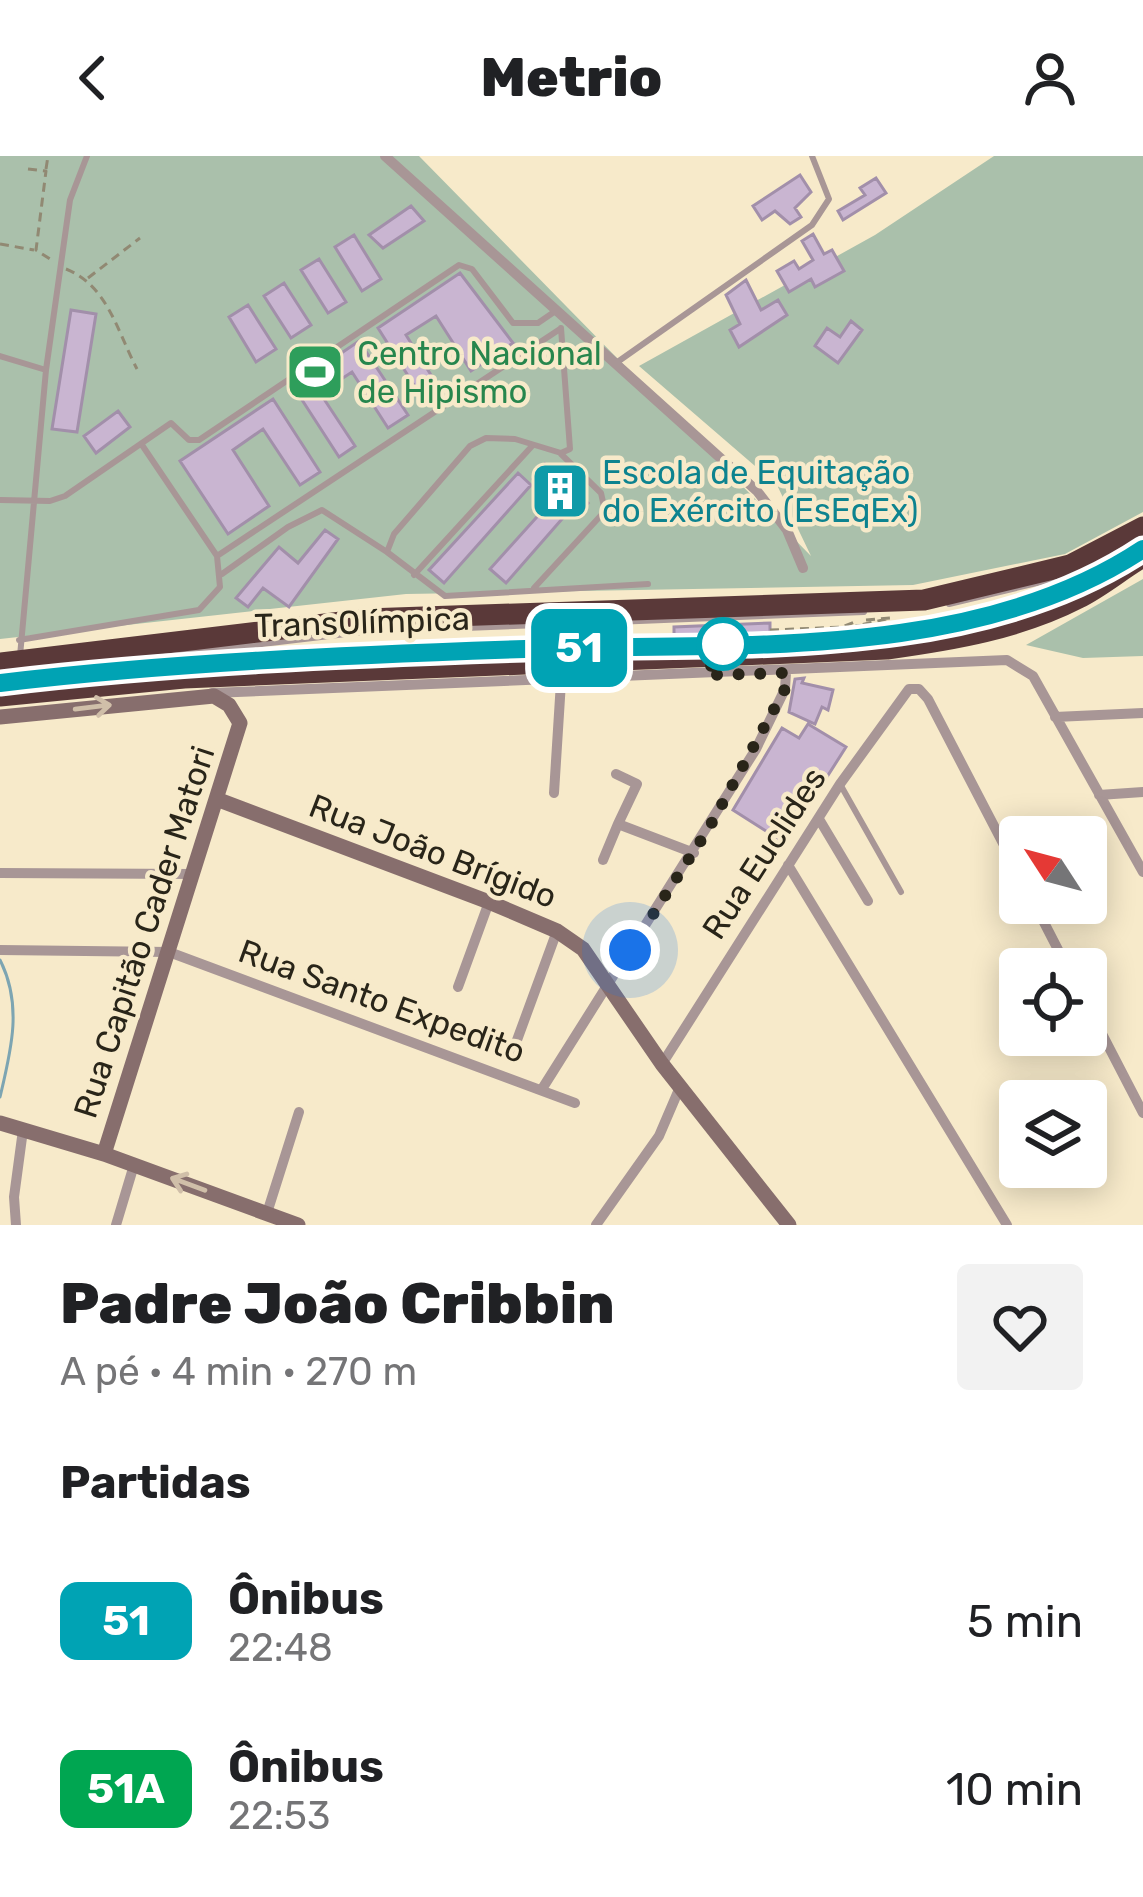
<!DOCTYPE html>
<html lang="pt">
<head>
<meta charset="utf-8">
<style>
  body { margin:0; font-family:Rubik,sans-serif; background:#f2f2f2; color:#202124; height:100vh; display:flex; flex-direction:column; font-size:45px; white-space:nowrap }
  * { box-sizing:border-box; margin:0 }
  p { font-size:39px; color:#757577 }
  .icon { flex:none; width:66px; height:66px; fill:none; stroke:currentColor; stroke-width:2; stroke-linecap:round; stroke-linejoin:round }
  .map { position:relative; height:1069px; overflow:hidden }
  .sheet { display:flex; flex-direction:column; background:#fff; flex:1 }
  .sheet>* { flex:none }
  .badge { padding:0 24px; border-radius:18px; font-size:42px; line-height:78px }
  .needle { width:78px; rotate:306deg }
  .controls { position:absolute; left:999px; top:660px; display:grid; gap:24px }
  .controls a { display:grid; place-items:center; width:108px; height:108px; border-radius:12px; background:#fff; box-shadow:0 6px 30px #0003; font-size:60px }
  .you { position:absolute; width:60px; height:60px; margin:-30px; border:9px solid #fff; border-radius:50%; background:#1a73e8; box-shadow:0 0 0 18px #1a73e833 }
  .map>.badge { position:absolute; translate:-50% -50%; box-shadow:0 0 0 6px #fff }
  h2 { padding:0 60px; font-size:45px; line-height:108px }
  .round { display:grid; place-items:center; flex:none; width:126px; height:126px; border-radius:12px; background:#f2f2f2 }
  .overview { display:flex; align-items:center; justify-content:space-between; height:204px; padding:0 60px }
  h1 { font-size:57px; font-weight:800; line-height:90px }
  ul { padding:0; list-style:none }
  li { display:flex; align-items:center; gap:36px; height:168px; padding:0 60px }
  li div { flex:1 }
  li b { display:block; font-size:45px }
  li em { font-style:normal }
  li .badge { min-width:132px; font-weight:700; text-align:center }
  header { display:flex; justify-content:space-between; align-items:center; height:156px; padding:0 60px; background:#fff; font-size:54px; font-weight:800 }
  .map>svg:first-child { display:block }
</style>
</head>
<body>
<header><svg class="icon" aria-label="back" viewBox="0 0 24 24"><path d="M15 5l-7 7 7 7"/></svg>Metrio<svg class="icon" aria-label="person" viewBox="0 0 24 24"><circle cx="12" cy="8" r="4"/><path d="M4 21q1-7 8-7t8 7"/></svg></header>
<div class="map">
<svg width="1143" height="1069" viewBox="0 0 1143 1069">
  <rect width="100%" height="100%" fill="#f7eaca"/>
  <path fill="#aac0ab" d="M0 0H419L811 400 777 329 639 210 875 79 994 0H1143V356L1065 398 913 429 406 438 0 483Z
    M1143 423V500L1083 502 1026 489Z"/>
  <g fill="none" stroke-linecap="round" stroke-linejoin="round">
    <path stroke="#7da5b2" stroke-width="3" d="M0 804C23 849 11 895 0 941"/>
  </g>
  <path fill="#c9b5d1" stroke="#a28faa" stroke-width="3" d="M800 19 811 36 795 52 801 61 790 68 775 55 762 64 753 50Z
    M876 22 886 37 843 64 838 55 865 39 860 32Z
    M411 50 424 65 383 92 369 79Z
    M813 78 824 98 832 94 844 115 815 131 811 123 789 136 777 115 794 105 799 113 813 104 802 85Z
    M354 79 381 123 362 135 335 91Z
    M319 103 346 146 328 157 301 114Z
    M460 117 513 187 471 215 436 160 406 179 441 235 424 245 378 172Z
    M746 124 761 154 778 144 787 159 739 191 730 174 740 168 726 139Z
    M284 127 311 169 291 182 264 140Z
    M248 149 276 193 256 206 229 161Z
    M71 154 96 158 77 276 52 273Z
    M851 165 862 174 838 207 815 190 827 172 840 181Z
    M359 185 408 259 388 272 352 216 320 237 355 290 339 301 293 230Z
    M273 243 320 316 300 329 263 273 233 294 269 350 228 378 180 305Z
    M118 255 130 271 96 297 84 280Z
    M545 308 588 347 575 361 569 355 506 427 490 413 554 342 533 323Z
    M518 317 531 329 444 427 429 414Z
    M325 374 338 383 289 451 263 432 248 451 236 442 279 391 298 407Z
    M770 467V479L674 482V471Z
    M804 522 802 527 833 534 828 554 822 551 815 568 789 556 795 523Z
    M808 568 846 591 785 687 733 654 782 572 799 582Z"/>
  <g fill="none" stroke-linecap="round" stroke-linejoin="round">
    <path stroke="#918973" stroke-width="3" stroke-dasharray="9 6" stroke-linecap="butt" d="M28 13 46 15 36 94 53 105
      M46 13 48 0
      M0 88 34 94
      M66 113C108 130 117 175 137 213
      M88 122 140 82
      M866 464 891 462 856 470 892 468
      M770 474 842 471 857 465"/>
    <path stroke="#a89696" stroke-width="6" d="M561 172 570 293 561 297 515 283 486 282 470 290 394 378 387 396 445 440 648 428
      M0 200 46 214
      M616 207 812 69 829 43 812 0
      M0 344 50 345 65 340 171 267 189 284H199L459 109 472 113 513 167H538L557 154
      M217 400 560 173
      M222 418 288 371 322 354 387 396
      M414 419 533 289
      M534 432 605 355 601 337 561 298
      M949 448 1058 422
      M19 484 199 454 220 431 217 400 142 289
      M20 500 46 214 70 44 87 0
      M0 519 363 476 864 456
      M0 527C182 505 364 498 547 492 735 487 931 498 1103 415
      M840 628 901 736"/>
    <path stroke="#a89696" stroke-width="10" d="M385 0 757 335 787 374 803 412
      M212 537 1007 504 1033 520 1143 716
      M1055 561 1143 557
      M616 618 637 628 618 668
      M554 637 561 526
      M1099 639 1143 636
      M819 663 868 745
      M603 704 618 668 694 697
      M788 709 1007 1069
      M0 717 194 718
      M1034 747 1068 813
      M0 794 169 796 575 947
      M458 831 489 746
      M1086 847 1143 957
      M513 895 557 775
      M662 908 840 628 909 533H919L928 543 1020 720
      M542 933 756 593 785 533 786 517
      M267 1057 299 956
      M16 1069 14 1041 23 974
      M116 1069 134 1009
      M596 1069 659 980 680 931"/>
    <path stroke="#876e6d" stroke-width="15" d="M0 561 214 540 229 549 240 567 104 998
      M219 644 489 746 557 775 583 793 662 908 789 1069
      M0 967 104 998 298 1069"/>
    <path stroke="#5a3939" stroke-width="21" d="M0 507 366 463 924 444 1070 409 1143 371
      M0 540 184 522 887 493C952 484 1019 473 1079 442 1101 431 1121 414 1143 401"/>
  </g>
  <defs><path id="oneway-shaft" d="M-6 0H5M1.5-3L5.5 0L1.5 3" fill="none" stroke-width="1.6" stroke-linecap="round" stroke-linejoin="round" transform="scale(3)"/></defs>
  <g stroke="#d0bfa9">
    <use href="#oneway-shaft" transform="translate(93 551) rotate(-7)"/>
    <use href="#oneway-shaft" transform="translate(188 1028) rotate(-160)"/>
  </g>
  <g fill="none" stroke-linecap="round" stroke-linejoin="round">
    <defs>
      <path id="line" d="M0 527C175 506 349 499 525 493 724 486 970 508 1143 393"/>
    </defs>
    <use href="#line" stroke="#fff" stroke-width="27"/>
    <use href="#line" stroke="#00a3b4" stroke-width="18"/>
    <path stroke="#292519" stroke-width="12" stroke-dasharray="0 21.6" d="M630 794 709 672 785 533 786 517 706 519 723 488"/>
  </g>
  <defs>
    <symbol id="stadium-square" viewBox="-11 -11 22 22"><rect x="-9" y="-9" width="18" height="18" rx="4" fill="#2e9e5b" stroke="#f7eaca"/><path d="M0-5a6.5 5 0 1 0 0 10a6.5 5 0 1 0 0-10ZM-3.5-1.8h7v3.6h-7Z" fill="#fff"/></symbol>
    <symbol id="building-square" viewBox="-11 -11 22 22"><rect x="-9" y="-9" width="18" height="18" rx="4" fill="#0f9aa8" stroke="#f7eaca"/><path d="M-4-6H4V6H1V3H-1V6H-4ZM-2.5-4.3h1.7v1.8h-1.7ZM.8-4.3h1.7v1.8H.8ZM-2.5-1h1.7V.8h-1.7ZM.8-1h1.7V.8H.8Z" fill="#fff"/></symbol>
  </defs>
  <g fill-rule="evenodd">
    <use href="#stadium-square" x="282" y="183" width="66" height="66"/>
    <use href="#building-square" x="527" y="302" width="66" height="66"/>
  </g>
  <circle fill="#fff" stroke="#00a3b4" stroke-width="6" cx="723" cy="488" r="24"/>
  <g text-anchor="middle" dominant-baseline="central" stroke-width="9" stroke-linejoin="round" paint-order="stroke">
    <g font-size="33" fill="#27864d" stroke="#f7eaca" text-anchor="start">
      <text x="357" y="197">Centro Nacional<tspan x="357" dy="38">de Hipismo</tspan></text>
    </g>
    <g font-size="33" fill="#0d838f" stroke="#f7eaca" text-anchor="start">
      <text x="602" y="316">Escola de Equitação<tspan x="602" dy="38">do Exército (EsEqEx)</tspan></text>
    </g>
    <g font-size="33" fill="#292519" stroke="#f7eaca">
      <text transform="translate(362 466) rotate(-2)">TransOlímpica</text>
      <text transform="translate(433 695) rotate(21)">Rua João Brígido</text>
      <text transform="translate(764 697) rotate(-57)">Rua Euclides</text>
      <text transform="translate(144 776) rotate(-72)">Rua Capitão Cader Matori</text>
      <text transform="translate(382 845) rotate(20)">Rua Santo Expedito</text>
    </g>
  </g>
</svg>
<div class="controls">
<a><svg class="needle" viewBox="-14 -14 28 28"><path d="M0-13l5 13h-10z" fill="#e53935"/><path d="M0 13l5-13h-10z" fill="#757577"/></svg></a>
<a><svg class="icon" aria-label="locate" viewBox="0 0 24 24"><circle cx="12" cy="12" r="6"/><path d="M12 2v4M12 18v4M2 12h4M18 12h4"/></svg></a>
<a><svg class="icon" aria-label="layers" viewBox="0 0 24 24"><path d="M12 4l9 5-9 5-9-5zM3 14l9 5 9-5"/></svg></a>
</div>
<div class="you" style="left:630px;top:794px"></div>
<b class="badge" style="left:579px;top:492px;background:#00a3b4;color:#fff">51</b>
</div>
<section class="sheet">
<div class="overview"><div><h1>Padre João Cribbin</h1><p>A pé · 4 min · 270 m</p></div><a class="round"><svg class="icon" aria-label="heart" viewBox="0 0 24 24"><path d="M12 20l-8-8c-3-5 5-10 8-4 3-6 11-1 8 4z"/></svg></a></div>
<h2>Partidas</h2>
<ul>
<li><span class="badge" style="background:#00a3b4;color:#fff">51</span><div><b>Ônibus</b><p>22:48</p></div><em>5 min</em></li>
<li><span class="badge" style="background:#00a651;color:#fff">51A</span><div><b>Ônibus</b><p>22:53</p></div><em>10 min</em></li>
</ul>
</section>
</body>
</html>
